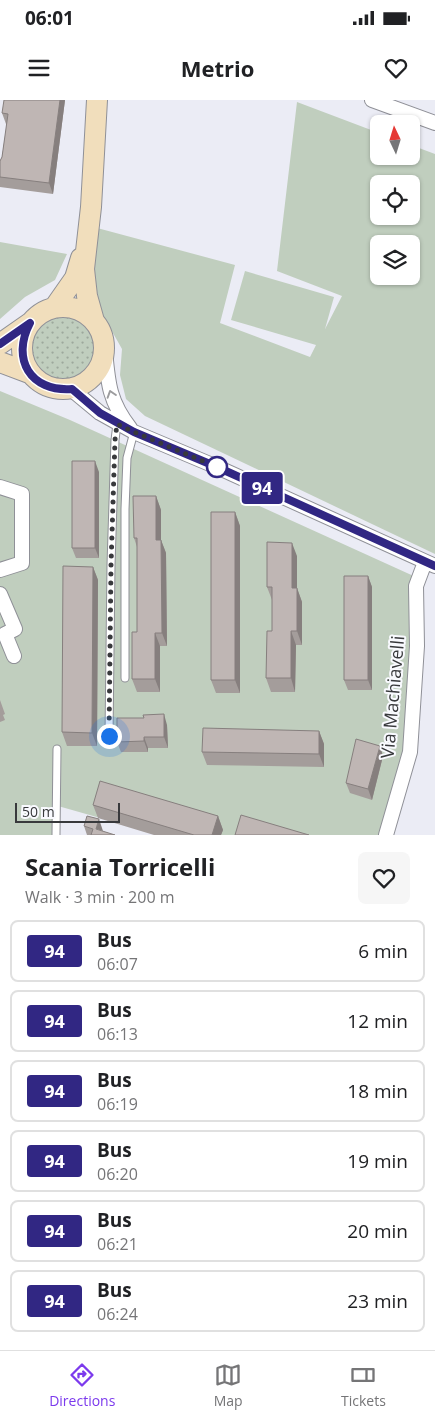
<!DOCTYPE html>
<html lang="en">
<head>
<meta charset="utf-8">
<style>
  body { margin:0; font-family:"Open Sans",sans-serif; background:#f6f6f6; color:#202124; height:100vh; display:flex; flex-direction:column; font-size:19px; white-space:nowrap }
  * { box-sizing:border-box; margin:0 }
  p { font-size:16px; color:#757577 }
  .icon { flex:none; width:28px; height:28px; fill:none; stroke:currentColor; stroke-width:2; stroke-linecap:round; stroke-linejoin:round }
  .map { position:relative; height:735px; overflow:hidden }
  .details { display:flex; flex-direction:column; background:#fff; flex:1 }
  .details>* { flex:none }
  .badge { padding:0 10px; border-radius:4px; font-size:18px; line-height:32px }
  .needle { width:32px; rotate:356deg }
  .fabs { position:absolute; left:370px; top:15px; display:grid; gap:10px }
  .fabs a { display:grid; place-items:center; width:50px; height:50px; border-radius:8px; background:#fff; box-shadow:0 1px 4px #0004; font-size:25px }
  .scale { position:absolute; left:15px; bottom:12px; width:105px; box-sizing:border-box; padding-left:5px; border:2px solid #38393c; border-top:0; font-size:14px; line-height:18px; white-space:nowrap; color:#38393c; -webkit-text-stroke:4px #f9faff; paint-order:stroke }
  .you { position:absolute; width:25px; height:25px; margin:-12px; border:4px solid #fff; border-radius:50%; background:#1a73e8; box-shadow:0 0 0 8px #1a73e833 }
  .map>.badge { position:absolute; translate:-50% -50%; box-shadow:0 0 0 2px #fff }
  .round { display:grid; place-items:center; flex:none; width:52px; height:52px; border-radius:8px; background:#f6f6f6 }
  .head { display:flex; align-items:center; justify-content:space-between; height:85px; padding:0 25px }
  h1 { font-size:24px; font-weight:700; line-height:38px }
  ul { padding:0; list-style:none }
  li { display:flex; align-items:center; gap:15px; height:62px; margin:0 10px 8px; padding:0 15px; border:2px solid #e0e0e0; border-radius:8px }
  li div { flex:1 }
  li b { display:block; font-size:19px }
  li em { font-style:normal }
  li .badge { min-width:55px; font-weight:700; text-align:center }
  .status { display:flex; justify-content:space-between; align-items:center; height:35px; padding:0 25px; background:#fff; direction:ltr }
  .status svg { height:14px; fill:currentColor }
  header { display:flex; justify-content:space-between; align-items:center; height:65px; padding:0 25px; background:#fff; font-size:22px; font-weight:700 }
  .dock { display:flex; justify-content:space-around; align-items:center; height:70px; border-top:1px solid #e0e0e0; background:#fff; font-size:14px; color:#757577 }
  .dock a { display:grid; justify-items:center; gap:2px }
  .dock .on { color:#7c3aed }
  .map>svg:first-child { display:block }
</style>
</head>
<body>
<div class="status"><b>06:01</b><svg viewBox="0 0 49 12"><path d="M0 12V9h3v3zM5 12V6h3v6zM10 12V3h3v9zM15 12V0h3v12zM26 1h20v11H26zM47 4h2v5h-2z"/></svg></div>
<header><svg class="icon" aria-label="menu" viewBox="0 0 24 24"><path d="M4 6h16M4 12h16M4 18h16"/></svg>Metrio<svg class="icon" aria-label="heart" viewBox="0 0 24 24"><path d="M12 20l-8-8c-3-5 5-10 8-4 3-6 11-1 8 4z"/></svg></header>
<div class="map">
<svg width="435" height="735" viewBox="0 0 435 735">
  <defs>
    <pattern id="grass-dots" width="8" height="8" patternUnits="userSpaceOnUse" patternTransform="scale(1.25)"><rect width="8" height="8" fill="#c0cebe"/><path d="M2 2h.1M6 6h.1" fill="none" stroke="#9da89c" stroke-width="1.8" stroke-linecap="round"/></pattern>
  </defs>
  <rect width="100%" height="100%" fill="#ebecf5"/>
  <path fill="url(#grass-dots)" d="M31 248a33 33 0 1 1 66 0a33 33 0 1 1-66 0Z"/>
  <path fill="#c0cebe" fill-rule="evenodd" d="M297 2 379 33V56H411V45L435 54V454L145 316 126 299 120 275 122 249 92 196 86 125 235 165 220 223 310 257 316 245 231 220 245 171 334 197 325 229 342 196 277 171ZM379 84H411V116H379ZM379 144H411V176H379Z
    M0 142 67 154 55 180 25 197 0 219Z
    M0 291 70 320 418 478 410 652 386 735H160L58 706 56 735H0Z"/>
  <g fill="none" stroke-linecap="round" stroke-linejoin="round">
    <defs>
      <path id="lane" d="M125 578V409L127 358 134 332
        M109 636 111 465 115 340 117 324
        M56 735 57 649"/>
      <path id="street" d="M372 0 435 23
        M105 250C108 283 109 301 130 328
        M71 289 100 313 134 332 217 367 435 466
        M0 387 22 394V463L0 470
        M0 494 15 529 5 534 14 556
        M386 735 410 652 417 546 416 486 425 462"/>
      <path id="secondary" d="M22 248a41 41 0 1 1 82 0a41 41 0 1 1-82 0Z
        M54 208 75 178 81 158
        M94 221 87 196 84 169 91 107 97 0
        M0 244 30 223
        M0 262 29 273"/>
    </defs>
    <use href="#lane" stroke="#8f9097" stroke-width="9"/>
    <use href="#street" stroke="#8f9097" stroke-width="16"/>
    <use href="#secondary" stroke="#8f9097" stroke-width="22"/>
    <use href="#lane" stroke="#fff" stroke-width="7"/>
    <use href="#street" stroke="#fff" stroke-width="14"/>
    <use href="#secondary" stroke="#f1debc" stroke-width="20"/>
  </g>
  <path fill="#a49d9b" d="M65 0 53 94 0 87V61L2 57 7 24H6L2 13Z
    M99 372V458H76L72 448Z
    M156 396 161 410V440L166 453 167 546H160V592H137L132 579 137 532V447L134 438Z
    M235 412 240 426V593H216L211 580Z
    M297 456V488L302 502V545H296L295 592H271L266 578 272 531V500L267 487Z
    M93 467 98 480 97 646H67L62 632Z
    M368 476 372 487V590H348L344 580Z
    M0 600 5 614 3 615 5 620 0 622Z
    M144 618 167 625 168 648H148V652H121L117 642Z
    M319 631 324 644V667L207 665 202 652Z
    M383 656 372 700 350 693 346 683Z
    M93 705 218 716 223 730 221 735H154L98 718Z
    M84 726 115 735H87Z"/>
  <path fill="#867f7e" d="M60 0H65L53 94 49 83Z
    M95 361 99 372V458L95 448Z
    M156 396 161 410V453L156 440Z
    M235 412 240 426V593L235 580Z
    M161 440 166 453 167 546 162 533Z
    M292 443 297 456V502L292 488Z
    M93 467 98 480 97 646 92 633Z
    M368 476 372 487V590L368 580Z
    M297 488 302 502V545L297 531Z
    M291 531 296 545 295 592 291 578Z
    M155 533 160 546V592L155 579Z
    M164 614 167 625 168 648 164 637Z
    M319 631 324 644V667L319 654Z
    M144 637 148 648V652L144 641Z
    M380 646 383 656 372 700 368 689Z
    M218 716 223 730 221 735H212Z
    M99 719 103 731 96 729Z"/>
  <path fill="#bfb6b4" stroke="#867f7e" d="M4 0H60L49 83 0 77V61L2 57 8 14 2 13Z
    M72 361H95V448H72Z
    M133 396H156V440H161L162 533H155V579H132V532H137V438H134Z
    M211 412H235V580H211Z
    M267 442 292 443V488H297V531H291V578H266L267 531H272V487H267Z
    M63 466 93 467 92 633 62 632Z
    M344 476H368V580H344Z
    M164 614V637H144V641L117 642V618H144L143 615Z
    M203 628 319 631V654L202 652Z
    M356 639 380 646 368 689 346 683Z
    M100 681 218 716 212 735H194L93 705Z
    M241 715 309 735H235Z
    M87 716 99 719 96 729 115 735H91L93 729 84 726Z"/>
  <defs><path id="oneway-chevron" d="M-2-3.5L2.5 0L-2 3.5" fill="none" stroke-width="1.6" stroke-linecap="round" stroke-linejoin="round" transform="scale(1.25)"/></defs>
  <use stroke="#9c9c9e" href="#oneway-chevron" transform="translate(111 294) rotate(-108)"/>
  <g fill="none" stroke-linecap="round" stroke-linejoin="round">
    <defs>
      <path id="line" d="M0 244 30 223C11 259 30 292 72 289L100 313 134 332 217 367 435 466"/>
    </defs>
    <use href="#line" stroke="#fff" stroke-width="11"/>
    <use href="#line" stroke="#312783" stroke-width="8"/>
    <path stroke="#38393c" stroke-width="5" stroke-dasharray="0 9" d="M109 636 111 465 115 340 117 324 134 332 217 367"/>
  </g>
  <circle fill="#fff" stroke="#312783" stroke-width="2.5" cx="217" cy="367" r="10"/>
  <g text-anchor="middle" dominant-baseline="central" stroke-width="4" stroke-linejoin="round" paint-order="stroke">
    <g font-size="18" fill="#38393c" stroke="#f9faff">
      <text transform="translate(392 597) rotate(-85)">Via Machiavelli</text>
    </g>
  </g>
</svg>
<div class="fabs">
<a><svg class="needle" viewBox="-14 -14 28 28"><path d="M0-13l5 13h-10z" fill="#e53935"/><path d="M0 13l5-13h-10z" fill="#757577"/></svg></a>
<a><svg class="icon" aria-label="locate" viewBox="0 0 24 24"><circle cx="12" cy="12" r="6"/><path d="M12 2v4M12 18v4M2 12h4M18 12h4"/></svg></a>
<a><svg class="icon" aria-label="layers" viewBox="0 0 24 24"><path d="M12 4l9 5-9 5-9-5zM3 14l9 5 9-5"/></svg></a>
</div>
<div class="scale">50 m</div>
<div class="you" style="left:109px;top:636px"></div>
<b class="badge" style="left:262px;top:388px;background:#312783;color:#fff">94</b>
</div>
<section class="details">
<div class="head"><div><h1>Scania Torricelli</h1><p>Walk · 3 min · 200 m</p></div><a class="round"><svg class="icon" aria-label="heart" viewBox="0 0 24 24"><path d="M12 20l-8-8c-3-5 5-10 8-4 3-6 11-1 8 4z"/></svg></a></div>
<ul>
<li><span class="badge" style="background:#312783;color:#fff">94</span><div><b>Bus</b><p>06:07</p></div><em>6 min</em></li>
<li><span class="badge" style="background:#312783;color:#fff">94</span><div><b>Bus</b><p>06:13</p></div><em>12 min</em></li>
<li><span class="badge" style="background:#312783;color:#fff">94</span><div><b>Bus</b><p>06:19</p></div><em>18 min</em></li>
<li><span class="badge" style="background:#312783;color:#fff">94</span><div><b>Bus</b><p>06:20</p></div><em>19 min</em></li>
<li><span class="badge" style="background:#312783;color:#fff">94</span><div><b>Bus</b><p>06:21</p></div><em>20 min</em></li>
<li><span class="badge" style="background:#312783;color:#fff">94</span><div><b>Bus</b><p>06:24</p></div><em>23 min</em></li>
</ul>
</section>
<nav class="dock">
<a class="on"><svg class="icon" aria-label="directions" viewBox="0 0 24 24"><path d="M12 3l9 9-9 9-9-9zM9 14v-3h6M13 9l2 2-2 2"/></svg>Directions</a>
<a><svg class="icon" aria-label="map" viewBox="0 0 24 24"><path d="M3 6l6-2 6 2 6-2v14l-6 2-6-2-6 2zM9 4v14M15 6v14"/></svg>Map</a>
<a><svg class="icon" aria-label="tickets" viewBox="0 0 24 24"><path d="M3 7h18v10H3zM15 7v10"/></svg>Tickets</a>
</nav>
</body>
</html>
